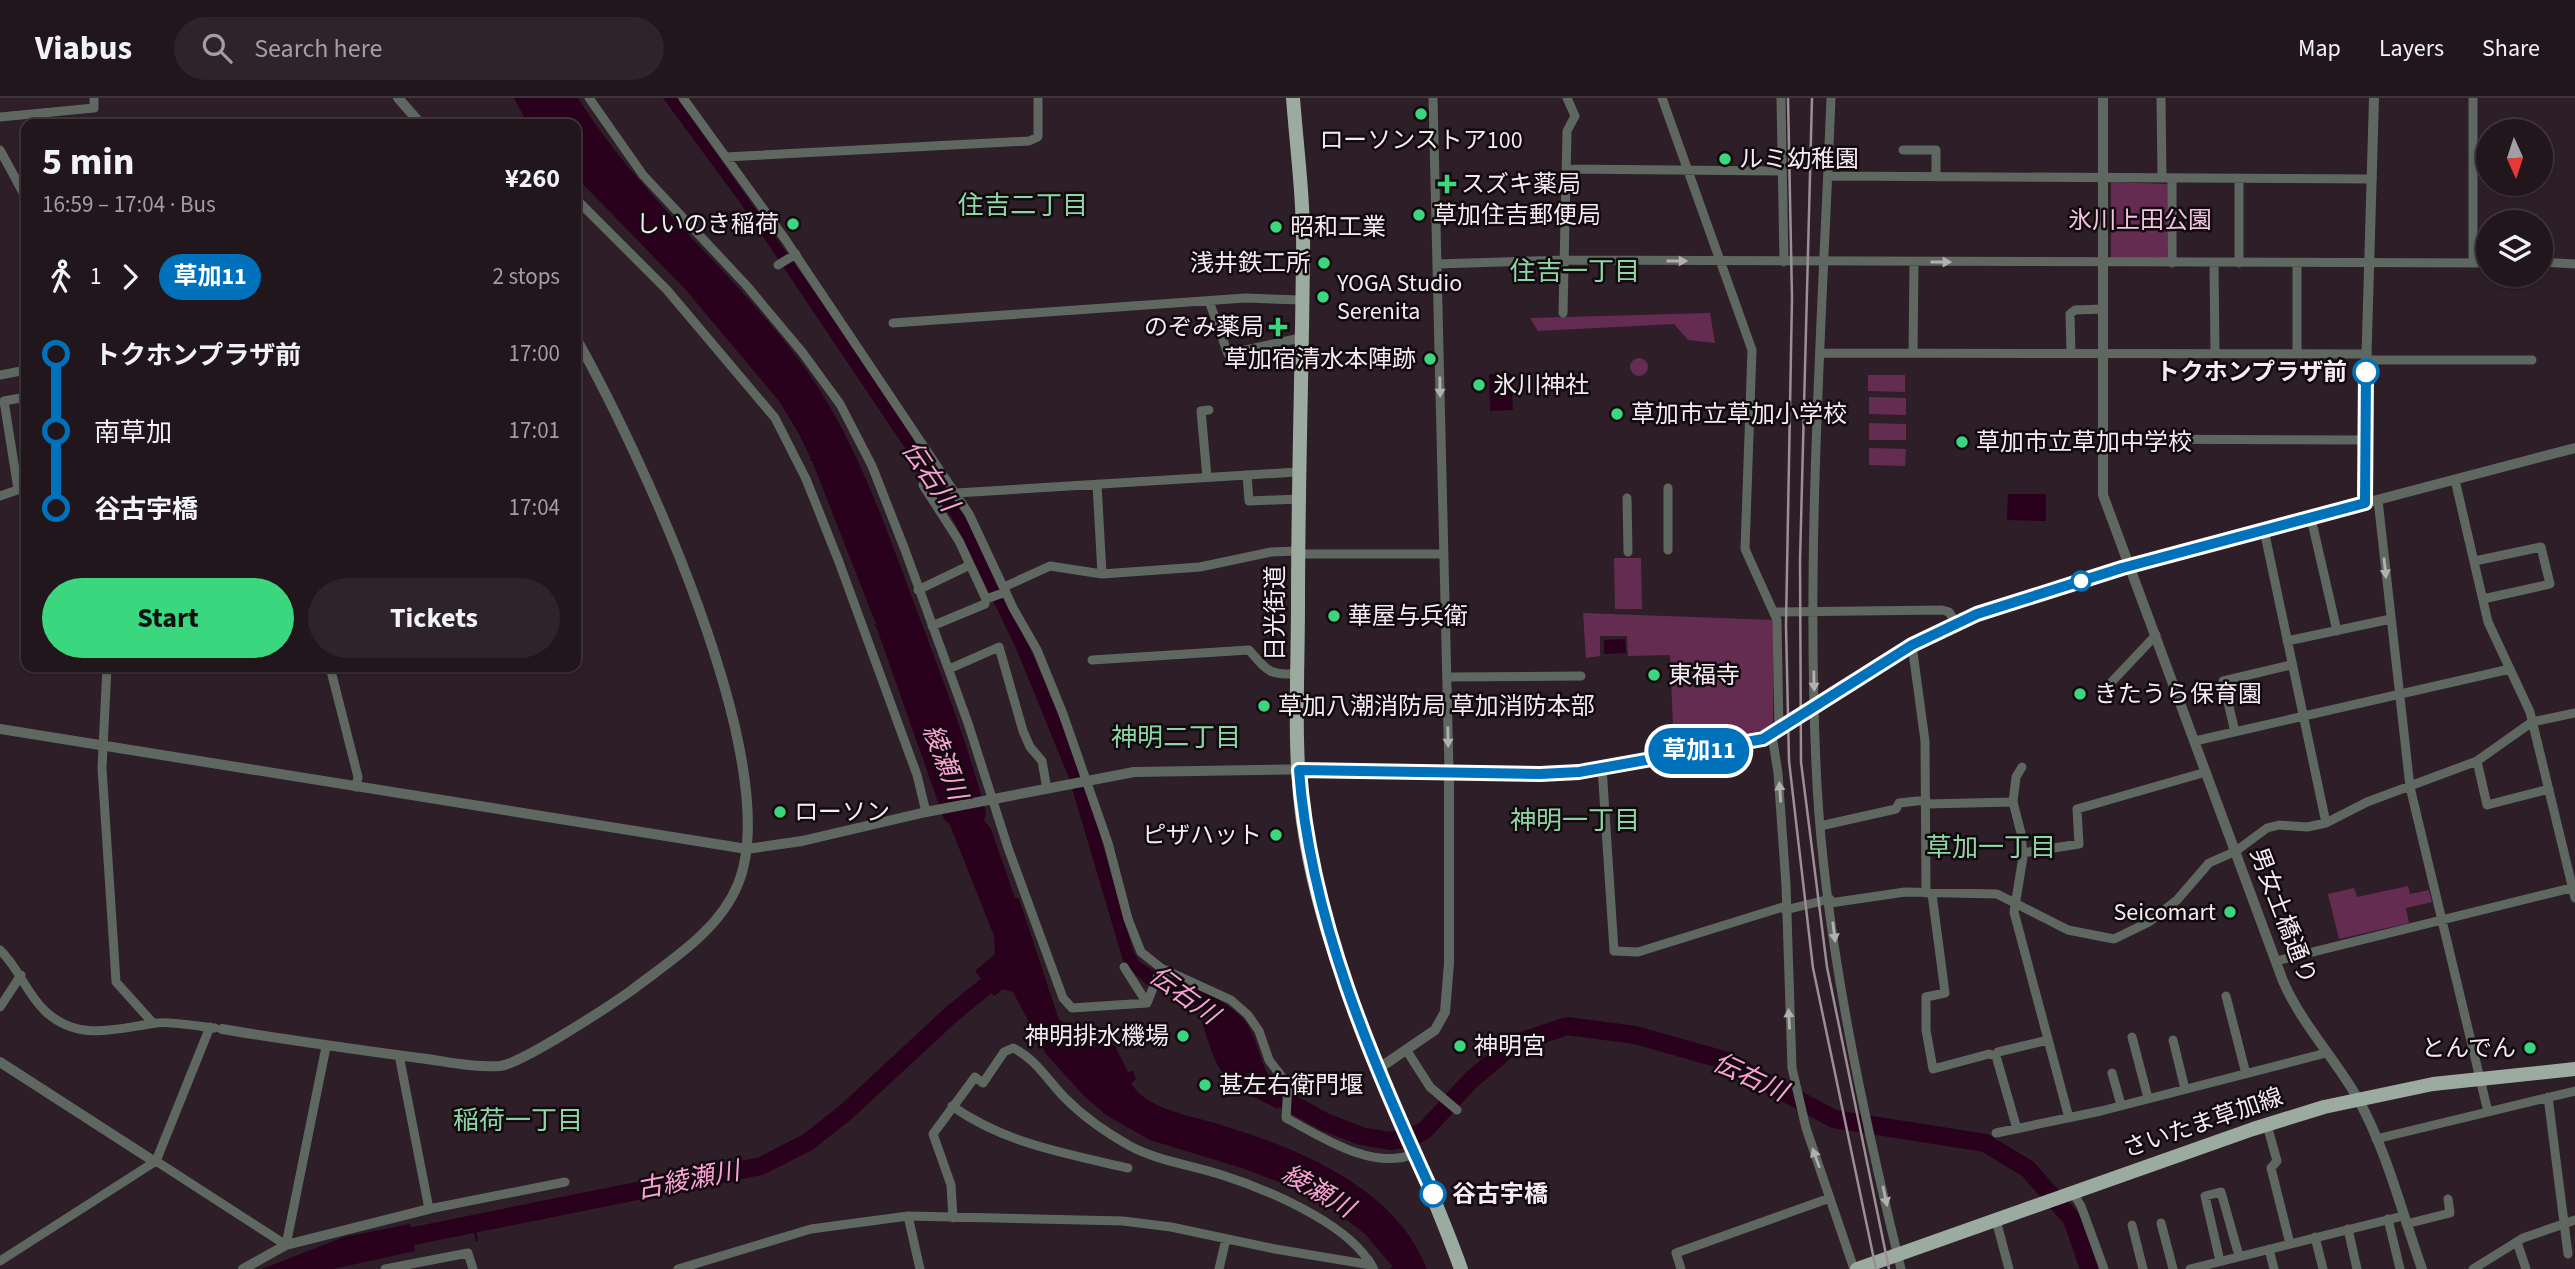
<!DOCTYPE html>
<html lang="en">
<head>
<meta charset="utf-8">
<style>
  body { margin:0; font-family:"Source Sans 3","Noto Sans JP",sans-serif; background:#2e232a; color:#f1f3f6; height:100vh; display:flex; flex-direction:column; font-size:26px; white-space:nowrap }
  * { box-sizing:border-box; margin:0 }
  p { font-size:23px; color:#a29fa4 }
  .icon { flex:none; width:38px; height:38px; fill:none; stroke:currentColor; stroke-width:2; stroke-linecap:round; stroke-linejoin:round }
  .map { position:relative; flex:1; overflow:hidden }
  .drawer { position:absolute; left:21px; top:21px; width:560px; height:553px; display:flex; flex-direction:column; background:#22161d; border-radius:14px; box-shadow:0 2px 5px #0004,0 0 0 2px #3f353b }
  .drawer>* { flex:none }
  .badge { padding:0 14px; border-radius:23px; font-size:24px; line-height:46px }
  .needle { width:46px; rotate:177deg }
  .tools { position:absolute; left:2476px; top:21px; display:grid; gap:14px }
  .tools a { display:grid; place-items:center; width:77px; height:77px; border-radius:50%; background:#22161d; box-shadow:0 2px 5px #0004,0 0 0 2px #3f353b; font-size:35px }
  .map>.badge { position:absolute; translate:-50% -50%; box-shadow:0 0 0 4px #fff }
  .legs { display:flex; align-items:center; gap:10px; height:77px; padding:0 21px; font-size:23px }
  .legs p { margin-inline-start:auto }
  .headline { display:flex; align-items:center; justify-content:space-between; height:119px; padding:0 21px }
  h1 { font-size:38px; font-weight:700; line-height:52px }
  .cta { display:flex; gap:14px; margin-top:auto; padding:14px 21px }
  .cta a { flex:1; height:80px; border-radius:42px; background:#3ad77f; color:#111; font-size:28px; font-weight:700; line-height:80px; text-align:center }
  .cta a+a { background:#2e232a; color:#f1f3f6 }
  ul { padding:0 21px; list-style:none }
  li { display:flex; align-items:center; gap:24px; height:77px; font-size:26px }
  li i { display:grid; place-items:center; width:10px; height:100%; margin:0 9px; background:currentColor }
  li i::after { content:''; width:18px; height:18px; margin:-9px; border:5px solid; border-radius:50%; background:#22161d }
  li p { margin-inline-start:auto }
  li:first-child i { background:linear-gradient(#0000 50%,currentColor 0) }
  li:last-child i { background:linear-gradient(currentColor 50%,#0000 0) }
  header { display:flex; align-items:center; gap:42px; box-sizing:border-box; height:98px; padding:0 35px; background:#22161d; border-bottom:2px solid #3f353b }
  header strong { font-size:33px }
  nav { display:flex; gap:38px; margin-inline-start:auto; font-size:24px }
  .search { width:490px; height:63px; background:#2e232a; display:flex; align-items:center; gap:18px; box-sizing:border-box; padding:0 24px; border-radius:38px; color:#a29fa4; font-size:26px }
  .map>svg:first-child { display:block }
</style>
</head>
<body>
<header>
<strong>Viabus</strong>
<div class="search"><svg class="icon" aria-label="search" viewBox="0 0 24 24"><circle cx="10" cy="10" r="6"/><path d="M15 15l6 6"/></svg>Search here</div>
<nav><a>Map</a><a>Layers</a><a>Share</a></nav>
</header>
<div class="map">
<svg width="2575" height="1171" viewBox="0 0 2575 1171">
  <rect width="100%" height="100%" fill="#2d1e27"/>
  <path fill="#652c51" d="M2111 84 2168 86 2167 160H2111Z
    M1710 215 1715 245 1688 242 1674 226 1538 233 1530 220Z
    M1630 269a9 9 0 1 1 18 0a9 9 0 1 1-18 0Z
    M1868 277H1905V294L1868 293Z
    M1869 299 1906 300V317L1869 316Z
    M1869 325 1906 326V342H1869Z
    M1869 350 1906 351 1905 368 1869 367Z
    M1614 460H1641L1642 511H1615Z
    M1583 515 1774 522 1773 627 1756 635 1674 650 1670 557 1628 558 1627 538H1600V558L1586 560Z
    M2408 788 2410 796 2429 792 2432 804 2406 810 2409 825 2339 841 2328 796 2354 790 2357 799Z"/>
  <path fill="#2a011d" d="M514 0H578C638 96 727 168 796 258 852 331 882 419 914 505 940 574 967 643 986 715L984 722 991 731 1015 800 1019 801 1059 922 1075 932 1115 948 1128 974 1133 973 1136 981 1131 985C1146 1012 1194 1018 1221 1027 1299 1051 1395 1089 1427 1171H1390L1393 1169 1365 1136 1325 1105 1297 1091 1245 1071 1150 1042 1106 1017 1084 998 1046 956 1013 894 1003 891 994 898 975 873 995 856 994 838 950 727 944 721 876 528 873 527 876 526 812 363H809L811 361 799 336 779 303 685 191 576 79V26H528Z
    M663 0H677L854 250 967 422 1033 557 1060 621 1098 730 1133 853 1140 864 1151 871C1177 883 1225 899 1243 921 1262 942 1257 976 1283 991L1278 1011C1224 984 1219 982 1202 923L1210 920V914L1146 886 1124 866 1069 680 1015 548 954 423 741 106Z
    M1511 275 1513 312 1490 313 1489 276Z
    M2008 396H2046V423L2007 422Z
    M1625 541 1626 555 1604 556V542Z
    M410 1126 415 1153 333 1171H262L344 1139Z"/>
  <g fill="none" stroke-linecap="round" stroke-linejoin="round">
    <path stroke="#2a011d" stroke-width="2.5" d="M473 1126 477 1142"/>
    <path stroke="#2a011d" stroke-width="18" d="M1261 986 1265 991 1325 1024 1361 1038 1390 1043 1410 1040 1425 1032 1471 982 1514 946 1567 928 1635 937 1724 962 1834 1021 1985 1045 2028 1071 2072 1121 2089 1171
      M389 1143 761 1068 808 1044 846 1014 954 914 1005 873"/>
    <path stroke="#5f6761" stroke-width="9" d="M589 0 643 77 746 187 802 254 840 306 872 368 905 452 968 625 1008 750 1063 900 1072 910 1147 905 1161 870
      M683 0 785 141 969 416 1013 510 1037 552 1063 616 1108 745 1128 821 1141 854 1161 870 1231 902 1248 917 1259 933 1269 962 1288 987 1286 1020C1322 1039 1372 1073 1414 1056
      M1433 0 1449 673
      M1662 0 1752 252 1745 451 1777 522 1779 633
      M1781 0 1784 164
      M1831 0C1822 228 1805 458 1817 687 1826 846 1863 1016 1901 1171
      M2161 0 2162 80
      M2473 0V165
      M0 19 94 10V0
      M0 52 26 100
      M1903 52H1936V79
      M726 59 1029 43 1038 39V0
      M1567 71 1782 73
      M1828 78 2372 81
      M2239 80V165
      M576 101 667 192 775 320 806 381 839 464 917 677 926 714
      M2541 164 2575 166
      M2172 165V80
      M2214 165 2215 255
      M1437 166 1565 162 2488 165
      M2297 166V255
      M778 167 796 156
      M1209 203 1228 256 1300 240
      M1563 215 1567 33 1575 18 1567 0
      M893 225 1245 200 1301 202
      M1821 255 2367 256
      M1913 255 1914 164
      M2071 255 2070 216 2075 212 2103 211
      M2367 262H2532
      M0 277 26 272
      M2103 341 2364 342
      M1247 377 1249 403 1298 401
      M1207 379 1201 313 1209 312
      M2455 382 2488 524 2530 614 2575 800
      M1097 386 1102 476
      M923 387 959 443 986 501 985 506 932 528
      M1668 390V452
      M18 391 4 303 26 299
      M956 395 1297 374
      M0 398 26 389
      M1627 400 1628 454
      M2378 402 2410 689 2488 1014
      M2311 420 2337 533
      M2264 432 2326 725
      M1298 456H1444
      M2475 463 2541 449 2550 486 2483 501
      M1004 489 1050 468 1102 476 1200 469 1271 454 1298 453
      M918 492 970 467
      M986 501 1006 494
      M1775 514 1942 512 1949 514 1956 525
      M2287 543 2391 521
      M1912 547 1925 643 1926 795
      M1092 562 1249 552C1268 574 1269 577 1298 576
      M107 569 102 670 116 884 153 925
      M330 569 358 679 356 689
      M949 571 999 549 1023 633 1030 649 1042 663 1047 691
      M1448 579 1581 578
      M2104 592 2156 537
      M2235 634 2223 583 2291 567
      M1772 637 1778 675 1786 787 1792 970 1806 1030 1854 1171
      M2195 643 2510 571
      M2477 663 2487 707 2549 691
      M1602 669 1614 853 1638 854 1786 808
      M2022 669 2016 679 2013 704 2021 735 2023 759 2014 814 2069 1020
      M1926 706 2013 704
      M1820 728 1896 711 1899 705 1926 702
      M2022 755 2079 746 2077 711 2206 674
      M1932 796 1945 895 1926 899V932L1933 971 1989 956 1996 958
      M1830 805 1905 794 1997 796 2068 832 2114 841 2149 824 2177 802 2209 765 2236 753 2267 730 2279 727 2307 729 2326 725 2367 704 2477 663 2532 624 2575 615
      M1785 812 1830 801
      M0 852C19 870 26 895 45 913 79 945 117 930 157 925 165 923 205 929 215 930
      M2276 863 2575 789
      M1124 869 1147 905
      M2226 898 2246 976
      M0 909 21 877
      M2132 939 2148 1000
      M2173 942 2185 991
      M1407 953 1430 989 1457 1012
      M399 957 429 1111 565 1084
      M2112 975 2121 1007
      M2548 999 2568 1156
      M952 1008C1004 1045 1067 1056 1128 1070
      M2267 1027 2277 1063 2271 1070 2290 1146
      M2017 1031 1996 958 1998 954 2048 942
      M1996 1035 2101 1013 2326 955
      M2376 1041 2575 993
      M156 1063 286 1147 326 949
      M2073 1095 2081 1108 2104 1171
      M908 1118 920 1171
      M953 1120 951 1087 933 1036 975 979 983 985 1004 954 1013 950C1035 960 1048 983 1066 1001 1085 1020 1107 1035 1130 1048 1158 1063 1192 1067 1222 1077 1266 1091 1342 1123 1368 1162
      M2388 1121 2400 1171
      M1996 1122 2009 1171
      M2161 1125 2173 1171
      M2406 1126 2450 1115 2448 1101
      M2132 1127 2143 1171
      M2348 1131 2357 1171
      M2315 1139 2323 1171
      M2517 1144 2526 1171
      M2269 1151 2274 1171
      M0 1163 156 1063 210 929
      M2220 1163 2205 1098 2221 1094 2239 1158
      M385 1171 468 1155 473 1171
      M678 1171 811 1131 908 1118 1123 1123 1171 1129 1275 1151 1371 1167
      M1219 1171 1226 1141
      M1681 1171 1676 1155 1830 1100
      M2190 1171 2403 1118
      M2473 1171 2523 1140 2575 1122"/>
    <path stroke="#5f6761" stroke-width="10" d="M398 0 421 26
      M2103 0V397L2283 883C2302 927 2335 960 2358 1001 2387 1053 2402 1115 2422 1171
      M2365 405 2364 342 2374 0
      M0 631 747 751 802 743 926 714 1134 674 1323 671 1540 676 1579 674 1763 641 1912 547 1977 516 2122 469 2575 350
      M222 931C287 942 353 951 419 960 445 963 474 970 500 968 521 966 611 907 632 892 671 862 719 833 738 786 787 666 638 350 576 240
      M0 964 155 1064
      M1378 971 1435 932 1445 914 1449 865V673
      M1368 1162 1373 1171
      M243 1171 286 1147 429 1111"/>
    <path stroke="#9caba0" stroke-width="14" d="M1293 0C1297 52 1304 104 1303 156 1302 273 1298 389 1298 506 1298 578 1293 652 1303 723 1325 881 1408 1023 1461 1171
      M1857 1171 2253 1031 2324 1009 2433 986 2575 971"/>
    <path stroke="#9b8e95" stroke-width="2.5" d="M1788 0 1792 200 1786 527 1789 663 1813 870 1876 1171
      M1812 0 1800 463 1801 664 1827 869 1889 1171"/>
  </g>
  <defs><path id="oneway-solid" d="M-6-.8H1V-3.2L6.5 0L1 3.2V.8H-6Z" transform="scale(1.75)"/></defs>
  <g fill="#b2b0b0">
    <use href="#oneway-solid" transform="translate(1677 163)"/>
    <use href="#oneway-solid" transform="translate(1941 164)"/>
    <use href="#oneway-solid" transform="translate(1440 289) rotate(89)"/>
    <use href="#oneway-solid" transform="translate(2385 470) rotate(84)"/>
    <use href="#oneway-solid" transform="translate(1814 583) rotate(89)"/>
    <use href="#oneway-solid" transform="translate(1448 639) rotate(89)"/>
    <use href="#oneway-solid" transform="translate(1780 694) rotate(-94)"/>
    <use href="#oneway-solid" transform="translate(1834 834) rotate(83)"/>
    <use href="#oneway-solid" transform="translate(1789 921) rotate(-93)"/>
    <use href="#oneway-solid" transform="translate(1816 1060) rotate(-110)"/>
    <use href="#oneway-solid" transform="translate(1885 1098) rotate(78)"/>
  </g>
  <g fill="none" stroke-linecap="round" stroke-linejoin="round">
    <defs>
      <path id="line-1" d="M1433 1096C1371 962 1310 820 1299 672L1540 676 1579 674 1763 641 1912 547 1977 516 2122 470 2365 405 2366 274"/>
    </defs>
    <use href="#line-1" stroke="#fff" stroke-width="16"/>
    <use href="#line-1" stroke="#0072bc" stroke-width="10"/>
  </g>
  <g fill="#3ad77f" stroke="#110a0e" stroke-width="2.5">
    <circle cx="1421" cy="16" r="7"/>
    <circle cx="1725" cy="61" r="7"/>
    <path d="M1443.5 75.5h7v7h7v7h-7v7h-7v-7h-7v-7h7z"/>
    <circle cx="1419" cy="117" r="7"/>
    <circle cx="793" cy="126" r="7"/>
    <circle cx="1276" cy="129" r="7"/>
    <circle cx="1324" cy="165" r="7"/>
    <circle cx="1323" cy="199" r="7"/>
    <path d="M1274.5 218.5h7v7h7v7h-7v7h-7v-7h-7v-7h7z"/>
    <circle cx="1430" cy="261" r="7"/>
    <circle cx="1479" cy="287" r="7"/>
    <circle cx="1617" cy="316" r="7"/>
    <circle cx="1962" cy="344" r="7"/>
    <circle cx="1334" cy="518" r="7"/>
    <circle cx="1654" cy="577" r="7"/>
    <circle cx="2080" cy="596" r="7"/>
    <circle cx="1264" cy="608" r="7"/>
    <circle cx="780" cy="714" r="7"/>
    <circle cx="1276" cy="737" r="7"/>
    <circle cx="2230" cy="814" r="7"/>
    <circle cx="1183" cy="938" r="7"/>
    <circle cx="1460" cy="948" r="7"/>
    <circle cx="2530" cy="950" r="7"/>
    <circle cx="1205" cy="987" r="7"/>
  </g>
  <g fill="#fff" stroke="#0072bc" stroke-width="3.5">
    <circle cx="2366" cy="274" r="12"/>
    <circle cx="2081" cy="483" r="9"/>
    <circle cx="1433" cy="1096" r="12"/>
  </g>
  <g text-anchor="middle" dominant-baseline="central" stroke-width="5" stroke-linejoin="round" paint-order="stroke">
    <g font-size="24" fill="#f6ebf1" stroke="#110a0e" text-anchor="start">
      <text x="1421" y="42" text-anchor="middle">ローソンストア100</text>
      <text x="1739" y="61">ルミ幼稚園</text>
      <text x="1461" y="86">スズキ薬局</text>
      <text x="1433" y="117">草加住吉郵便局</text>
      <text x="779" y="126" text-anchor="end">しいのき稲荷</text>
      <text x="1290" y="129">昭和工業</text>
      <text x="1310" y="165" text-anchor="end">浅井鉄工所</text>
      <text x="1337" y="185">YOGA Studio<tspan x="1337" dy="28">Serenita</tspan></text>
      <text x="1264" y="229" text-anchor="end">のぞみ薬局</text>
      <text x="1416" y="261" text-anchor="end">草加宿清水本陣跡</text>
      <text x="1493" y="287">氷川神社</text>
      <text x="1631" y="316">草加市立草加小学校</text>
      <text x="1976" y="344">草加市立草加中学校</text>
      <text x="1348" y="518">華屋与兵衛</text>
      <text x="1668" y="577">東福寺</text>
      <text x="2094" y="596">きたうら保育園</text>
      <text x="1278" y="608">草加八潮消防局 草加消防本部</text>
      <text x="794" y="714">ローソン</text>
      <text x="1262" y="737" text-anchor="end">ピザハット</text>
      <text x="2216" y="814" text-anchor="end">Seicomart</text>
      <text x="1169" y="938" text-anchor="end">神明排水機場</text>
      <text x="1474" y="948">神明宮</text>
      <text x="2516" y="950" text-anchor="end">とんでん</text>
      <text x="1219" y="987">甚左右衛門堰</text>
    </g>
    <g font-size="24" fill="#f2c3de" stroke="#110a0e">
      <text x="2140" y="122">氷川上田公園</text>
    </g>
    <g font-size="24" font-weight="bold" fill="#f6ebf1" stroke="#110a0e" text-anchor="end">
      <text x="2347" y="274">トクホンプラザ前</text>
      <text x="1452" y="1096" text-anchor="start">谷古宇橋</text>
    </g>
    <g font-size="24" fill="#f6ebf1" stroke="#110a0e">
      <text transform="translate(1275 515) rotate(-90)">日光街道</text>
      <text transform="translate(2283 818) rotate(69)">男女土橋通り</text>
      <text transform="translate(2203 1025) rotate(-19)">さいたま草加線</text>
    </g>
    <g font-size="26" fill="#8fd6a5" stroke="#110a0e">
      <text x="1023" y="107">住吉二丁目</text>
      <text x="1575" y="173">住吉一丁目</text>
      <text x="1176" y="639">神明二丁目</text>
      <text x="1575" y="722">神明一丁目</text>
      <text x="1991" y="749">草加一丁目</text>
      <text x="518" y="1022">稲荷一丁目</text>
    </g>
    <g font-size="26" font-style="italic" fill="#fca0d7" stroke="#110a0e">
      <text transform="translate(930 378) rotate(56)">伝右川</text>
      <text transform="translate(945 664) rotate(69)">綾瀬川</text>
      <text transform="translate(1184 897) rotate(36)">伝右川</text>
      <text transform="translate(1750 979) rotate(25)">伝右川</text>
      <text transform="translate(688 1082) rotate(-11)">古綾瀬川</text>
      <text transform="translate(1318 1093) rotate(30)">綾瀬川</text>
    </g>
  </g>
</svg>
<div class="tools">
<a><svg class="needle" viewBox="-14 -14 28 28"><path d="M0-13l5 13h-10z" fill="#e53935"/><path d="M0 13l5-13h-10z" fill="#a29fa4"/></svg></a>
<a><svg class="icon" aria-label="layers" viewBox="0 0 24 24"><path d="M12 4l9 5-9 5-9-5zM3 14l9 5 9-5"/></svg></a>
</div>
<b class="badge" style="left:1699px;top:653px;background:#0072bc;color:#fff">草加11</b>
<section class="drawer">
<div class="headline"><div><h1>5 min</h1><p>16:59 – 17:04 · Bus</p></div><b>¥260</b></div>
<div class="legs"><svg class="icon" aria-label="walk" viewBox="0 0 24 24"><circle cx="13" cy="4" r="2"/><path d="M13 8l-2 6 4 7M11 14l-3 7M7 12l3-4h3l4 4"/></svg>1<svg class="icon" aria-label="forward" viewBox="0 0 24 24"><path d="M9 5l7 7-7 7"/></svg><b class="badge" style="background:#0072bc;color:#fff">草加11</b><p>2 stops</p></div>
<ul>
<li><i style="color:#0072bc"></i><b>トクホンプラザ前</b><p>17:00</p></li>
<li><i style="color:#0072bc"></i><span>南草加</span><p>17:01</p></li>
<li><i style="color:#0072bc"></i><b>谷古宇橋</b><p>17:04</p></li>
</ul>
<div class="cta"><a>Start</a><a>Tickets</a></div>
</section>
</div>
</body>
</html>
